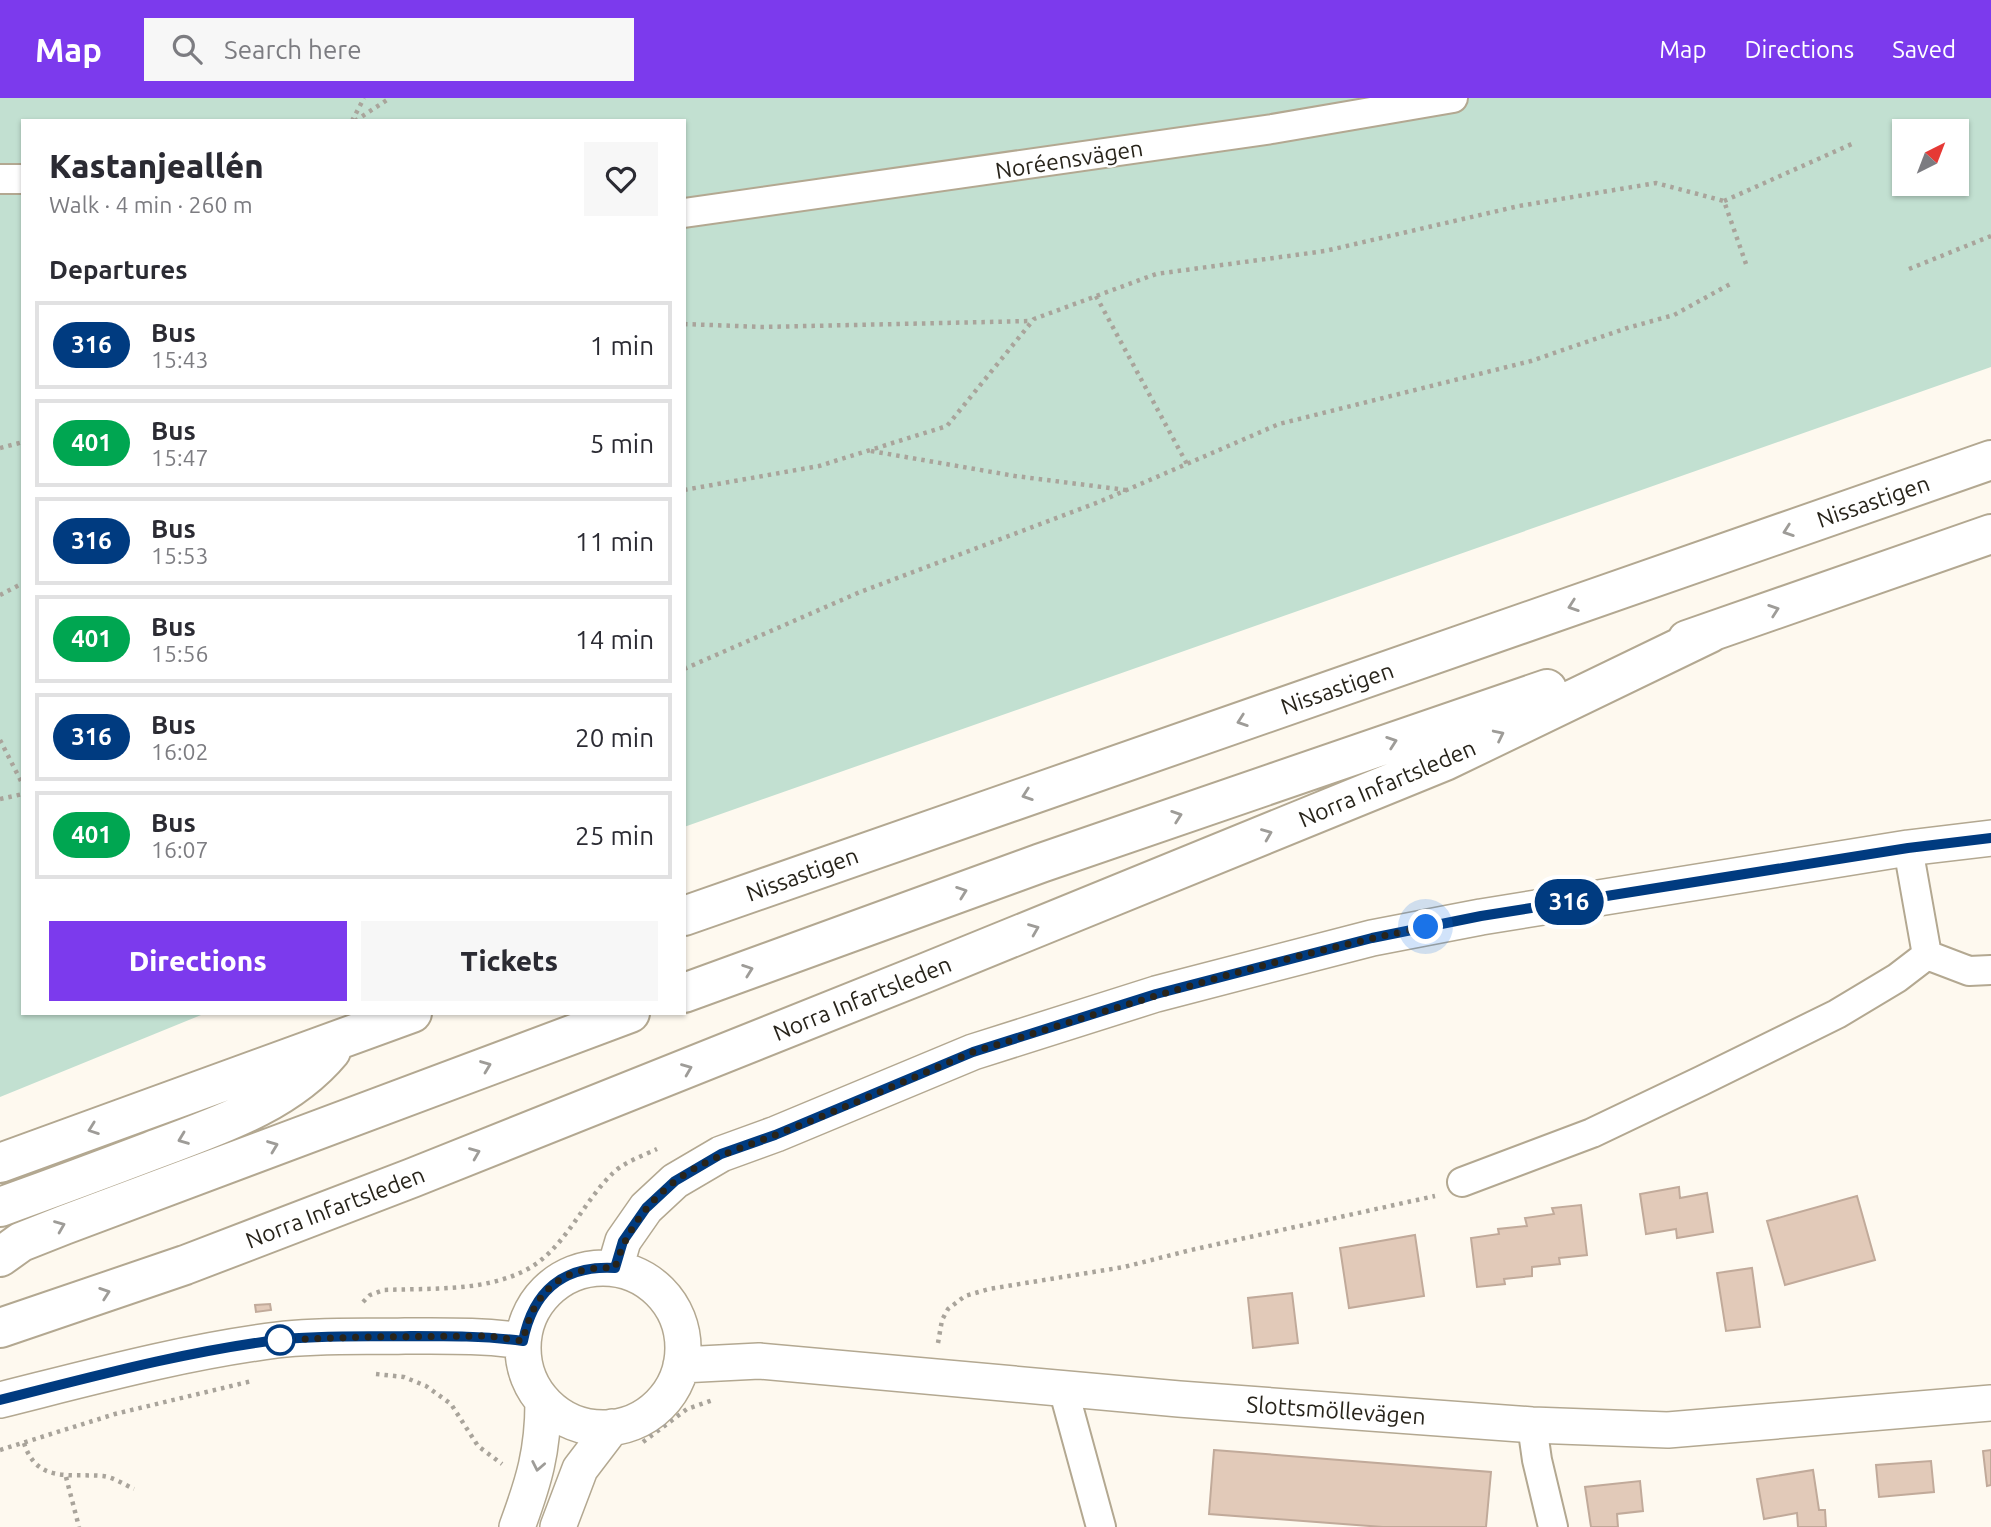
<!DOCTYPE html>
<html lang="en">
<head>
<meta charset="utf-8">
<style>
  body { margin:0; font-family:Ubuntu,sans-serif; background:#f7f7f7; color:#2b2b33; height:100vh; display:flex; flex-direction:column; font-size:26px; white-space:nowrap }
  * { box-sizing:border-box; margin:0 }
  p { font-size:23px; color:#7c7c81 }
  .icon { flex:none; width:38px; height:38px; fill:none; stroke:currentColor; stroke-width:2; stroke-linecap:round; stroke-linejoin:round }
  .map { position:relative; flex:1; overflow:hidden }
  .details { position:absolute; left:21px; top:21px; width:665px; height:896px; display:flex; flex-direction:column; background:#fff; border-radius:0px; box-shadow:0 2px 5px #0004 }
  .details>* { flex:none }
  .badge { padding:0 14px; border-radius:23px; font-size:24px; line-height:46px }
  .needle { width:46px; rotate:42deg }
  .controls { position:absolute; left:1892px; top:21px; display:grid; gap:14px }
  .controls a { display:grid; place-items:center; width:77px; height:77px; border-radius:0px; background:#fff; box-shadow:0 2px 5px #0004; font-size:35px }
  .you { position:absolute; width:35px; height:35px; margin:-18px; border:5px solid #fff; border-radius:50%; background:#1a73e8; box-shadow:0 0 0 10px #1a73e833 }
  .map>.badge { position:absolute; translate:-50% -50%; box-shadow:0 0 0 4px #fff }
  h2 { padding:0 28px; font-size:26px; line-height:63px }
  .round { display:grid; place-items:center; flex:none; width:74px; height:74px; border-radius:0px; background:#f7f7f7 }
  .headline { display:flex; align-items:center; justify-content:space-between; height:119px; padding:0 28px }
  h1 { font-size:33px; font-weight:800; line-height:52px }
  .primary-button { display:flex; gap:14px; margin-top:auto; padding:14px 28px }
  .primary-button a { flex:1; height:80px; border-radius:0px; background:#7c3aed; color:#fff; font-size:28px; font-weight:800; line-height:80px; text-align:center }
  .primary-button a+a { background:#f7f7f7; color:#2b2b33 }
  ul { padding:0; list-style:none }
  li { display:flex; align-items:center; gap:21px; height:88px; margin:0 14px 10px; padding:0 14px; border:4px solid #e1e1e2; border-radius:0px }
  li div { flex:1 }
  li b { display:block; font-size:26px }
  li em { font-style:normal }
  li .badge { min-width:77px; font-weight:700; text-align:center }
  header { display:flex; align-items:center; gap:42px; box-sizing:border-box; height:98px; padding:0 35px; background:#7c3aed; color:#fff }
  header strong { font-size:33px }
  nav { display:flex; gap:38px; margin-inline-start:auto; font-size:24px }
  .search { width:490px; height:63px; background:#f7f7f7; display:flex; align-items:center; gap:18px; box-sizing:border-box; padding:0 24px; border-radius:0px; color:#7c7c81; font-size:26px }
  .map>svg:first-child { display:block }
</style>
</head>
<body>
<header>
<strong>Map</strong>
<div class="search"><svg class="icon" aria-label="search" viewBox="0 0 24 24"><circle cx="10" cy="10" r="6"/><path d="M15 15l6 6"/></svg>Search here</div>
<nav><a>Map</a><a>Directions</a><a>Saved</a></nav>
</header>
<div class="map">
<svg width="1991" height="1429" viewBox="0 0 1991 1429">
  <rect width="100%" height="100%" fill="#fef9ef"/>
  <path fill="#c2e0d1" fill-rule="evenodd" d="M0 0H1991V269L684 729V23H23V915H206L0 999ZM1904 33H1956V86H1904Z"/>
  <path fill="#e2cab9" stroke="#c1aa9a" stroke-width="2" d="M1679 1089 1680 1100 1707 1095 1713 1134 1677 1140 1676 1131 1646 1136 1640 1096Z
    M1857 1098 1875 1162 1785 1187 1767 1123Z
    M1581 1107 1587 1157 1559 1160 1560 1166 1532 1169V1178L1504 1181 1505 1186 1477 1189 1471 1140 1499 1136 1498 1131 1527 1128 1525 1120 1554 1116 1552 1110Z
    M1415 1137 1424 1198 1349 1210 1340 1150Z
    M1752 1170 1760 1229 1726 1233 1717 1175Z
    M1292 1195 1298 1245 1253 1250 1248 1200Z
    M270 1206 271 1212 256 1214 255 1207Z
    M1214 1352 1491 1374 1486 1429H1383L1209 1416Z
    M1991 1352V1387L1987 1388 1983 1353Z
    M1931 1363 1934 1394 1879 1399 1876 1367Z
    M1813 1372 1819 1412H1825L1826 1429H1798L1797 1415 1764 1421 1757 1381Z
    M1640 1383 1643 1413 1617 1416 1618 1429H1591L1585 1389Z"/>
  <g fill="none" stroke-linecap="round" stroke-linejoin="round">
    <defs>
      <path id="minor" d="M0 81H23
        M684 115 1272 31 1453 0
        M1927 857 1969 873 1991 872
        M1462 1084 1592 1035 1701 983 1837 916 1897 880 1927 857 1908 750
        M1063 1290 1101 1429
        M1532 1327 1537 1362 1553 1429"/>
      <path id="tertiary" d="M615 1170 623 1143 646 1110 675 1083 721 1056 776 1036 973 954 1156 896 1372 840 1481 819 1908 750 1991 740
        M523 1250a80 80 0 1 1 160 0a80 80 0 1 1-160 0Z
        M681 1267 759 1263 1179 1301 1532 1327 1668 1332 1991 1305
        M0 1302C92 1279 183 1254 277 1242 319 1237 363 1239 405 1238 445 1238 483 1237 523 1243
        M517 1429C534 1383 543 1353 543 1304
        M558 1429 580 1371 612 1329"/>
      <path id="trunk" d="M1687 542 1991 436
        M684 818 1991 362
        M684 895 1041 765 1547 591
        M0 1065 412 915
        M0 1109C50 1091 101 1072 151 1053 214 1029 286 1007 331 953
        M0 1159 21 1144 64 1127 630 915
        M0 1230 185 1167 412 1080 925 875 1445 663 1710 535"/>
    </defs>
    <use href="#minor" stroke="#b3a891" stroke-width="32"/>
    <use href="#tertiary" stroke="#b3a891" stroke-width="38"/>
    <use href="#trunk" stroke="#b3a891" stroke-width="42"/>
    <path stroke="#a9a49b" stroke-width="4.5" stroke-dasharray="3.5 5" stroke-linecap="butt" d="M352 23 364 0
      M355 23 390 0
      M1724 103 1854 45
      M1909 171 1991 138
      M1096 198 1187 366
      M684 226 763 229 1032 223
      M0 350 23 344
      M871 353 1015 378 1126 392
      M684 392 819 368 947 328 1034 221 1156 176 1325 153 1519 108 1656 85 1724 103 1746 166
      M0 497 23 485
      M684 571 860 494 1099 404 1279 326 1531 263 1627 230 1674 217 1732 185
      M0 642 23 687
      M0 701 23 696
      M363 1204 370 1197 384 1192C431 1190 483 1194 526 1172 564 1152 581 1107 611 1077 622 1065 642 1058 657 1051
      M938 1245 942 1222 948 1211 965 1198 989 1191 1124 1169 1191 1152 1435 1098
      M376 1276 404 1279 426 1288 451 1306 478 1348 502 1366
      M643 1344 687 1311 713 1302
      M24 1345C37 1386 70 1375 103 1378 113 1379 125 1387 134 1391
      M0 1352 115 1316 252 1283
      M66 1379 79 1429"/>
    <use href="#minor" stroke="#fff" stroke-width="28"/>
    <use href="#tertiary" stroke="#fff" stroke-width="35"/>
    <use href="#trunk" stroke="#fff" stroke-width="38"/>
  </g>
  <defs><path id="oneway-chevron" d="M-2-3.5L2.5 0L-2 3.5" fill="none" stroke-width="1.6" stroke-linecap="round" stroke-linejoin="round" transform="scale(1.75)"/></defs>
  <g stroke="#9e9c98">
    <use href="#oneway-chevron" transform="translate(1788 433) rotate(161)"/>
    <use href="#oneway-chevron" transform="translate(1573 508) rotate(161)"/>
    <use href="#oneway-chevron" transform="translate(1774 512) rotate(-19)"/>
    <use href="#oneway-chevron" transform="translate(1242 623) rotate(161)"/>
    <use href="#oneway-chevron" transform="translate(1499 637) rotate(-26)"/>
    <use href="#oneway-chevron" transform="translate(1392 644) rotate(-19)"/>
    <use href="#oneway-chevron" transform="translate(1027 697) rotate(161)"/>
    <use href="#oneway-chevron" transform="translate(1177 718) rotate(-19)"/>
    <use href="#oneway-chevron" transform="translate(1267 736) rotate(-22)"/>
    <use href="#oneway-chevron" transform="translate(962 794) rotate(-20)"/>
    <use href="#oneway-chevron" transform="translate(1034 831) rotate(-22)"/>
    <use href="#oneway-chevron" transform="translate(748 872) rotate(-20)"/>
    <use href="#oneway-chevron" transform="translate(486 968) rotate(-21)"/>
    <use href="#oneway-chevron" transform="translate(687 971) rotate(-22)"/>
    <use href="#oneway-chevron" transform="translate(93 1031) rotate(160)"/>
    <use href="#oneway-chevron" transform="translate(183 1041) rotate(159)"/>
    <use href="#oneway-chevron" transform="translate(273 1048) rotate(-21)"/>
    <use href="#oneway-chevron" transform="translate(475 1055) rotate(-22)"/>
    <use href="#oneway-chevron" transform="translate(60 1128) rotate(-22)"/>
    <use href="#oneway-chevron" transform="translate(105 1195) rotate(-19)"/>
    <use href="#oneway-chevron" transform="translate(538 1368) rotate(101)"/>
  </g>
  <g fill="none" stroke-linecap="round" stroke-linejoin="round">
    <defs>
      <path id="line" d="M0 1302C92 1279 183 1254 277 1242 321 1237 366 1239 411 1238 448 1238 485 1238 523 1243 533 1193 563 1167 615 1170L623 1143 646 1110 675 1083 721 1056 775 1037 973 954 1156 896 1372 840 1481 818 1908 750 1991 740"/>
    </defs>
    <use href="#line" stroke="#fff" stroke-width="16"/>
    <use href="#line" stroke="#003b80" stroke-width="10"/>
    <path stroke="#28241b" stroke-width="7" stroke-dasharray="0 12.6" d="M280 1242 360 1239 489 1238 523 1243C533 1193 563 1167 615 1170 625 1135 645 1107 674 1084 704 1061 741 1050 775 1037 842 1011 907 982 973 954L999 946C1140 902 1281 858 1426 829"/>
  </g>
  <circle fill="#fff" stroke="#003b80" stroke-width="3.5" cx="280" cy="1242" r="14"/>
  <g text-anchor="middle" dominant-baseline="central" stroke-width="5" stroke-linejoin="round" paint-order="stroke">
    <g font-size="23" fill="#28241b" stroke="#fff">
      <text transform="translate(1069 61) rotate(-9)">Noréensvägen</text>
      <text transform="translate(1873 403) rotate(-19)">Nissastigen</text>
      <text transform="translate(1337 590) rotate(-19)">Nissastigen</text>
      <text transform="translate(1387 685) rotate(-23)">Norra Infartsleden</text>
      <text transform="translate(802 776) rotate(-20)">Nissastigen</text>
      <text transform="translate(862 900) rotate(-22)">Norra Infartsleden</text>
      <text transform="translate(335 1109) rotate(-21)">Norra Infartsleden</text>
      <text transform="translate(1336 1312) rotate(4)">Slottsmöllevägen</text>
    </g>
  </g>
</svg>
<div class="controls">
<a><svg class="needle" viewBox="-14 -14 28 28"><path d="M0-13l5 13h-10z" fill="#e53935"/><path d="M0 13l5-13h-10z" fill="#7c7c81"/></svg></a>
</div>
<div class="you" style="left:1426px;top:829px"></div>
<b class="badge" style="left:1569px;top:804px;background:#003b80;color:#fff">316</b>
<section class="details">
<div class="headline"><div><h1>Kastanjeallén</h1><p>Walk · 4 min · 260 m</p></div><a class="round"><svg class="icon" aria-label="heart" viewBox="0 0 24 24"><path d="M12 20l-8-8c-3-5 5-10 8-4 3-6 11-1 8 4z"/></svg></a></div>
<h2>Departures</h2>
<ul>
<li><span class="badge" style="background:#003b80;color:#fff">316</span><div><b>Bus</b><p>15:43</p></div><em>1 min</em></li>
<li><span class="badge" style="background:#00a651;color:#fff">401</span><div><b>Bus</b><p>15:47</p></div><em>5 min</em></li>
<li><span class="badge" style="background:#003b80;color:#fff">316</span><div><b>Bus</b><p>15:53</p></div><em>11 min</em></li>
<li><span class="badge" style="background:#00a651;color:#fff">401</span><div><b>Bus</b><p>15:56</p></div><em>14 min</em></li>
<li><span class="badge" style="background:#003b80;color:#fff">316</span><div><b>Bus</b><p>16:02</p></div><em>20 min</em></li>
<li><span class="badge" style="background:#00a651;color:#fff">401</span><div><b>Bus</b><p>16:07</p></div><em>25 min</em></li>
</ul>
<div class="primary-button"><a>Directions</a><a>Tickets</a></div>
</section>
</div>
</body>
</html>
